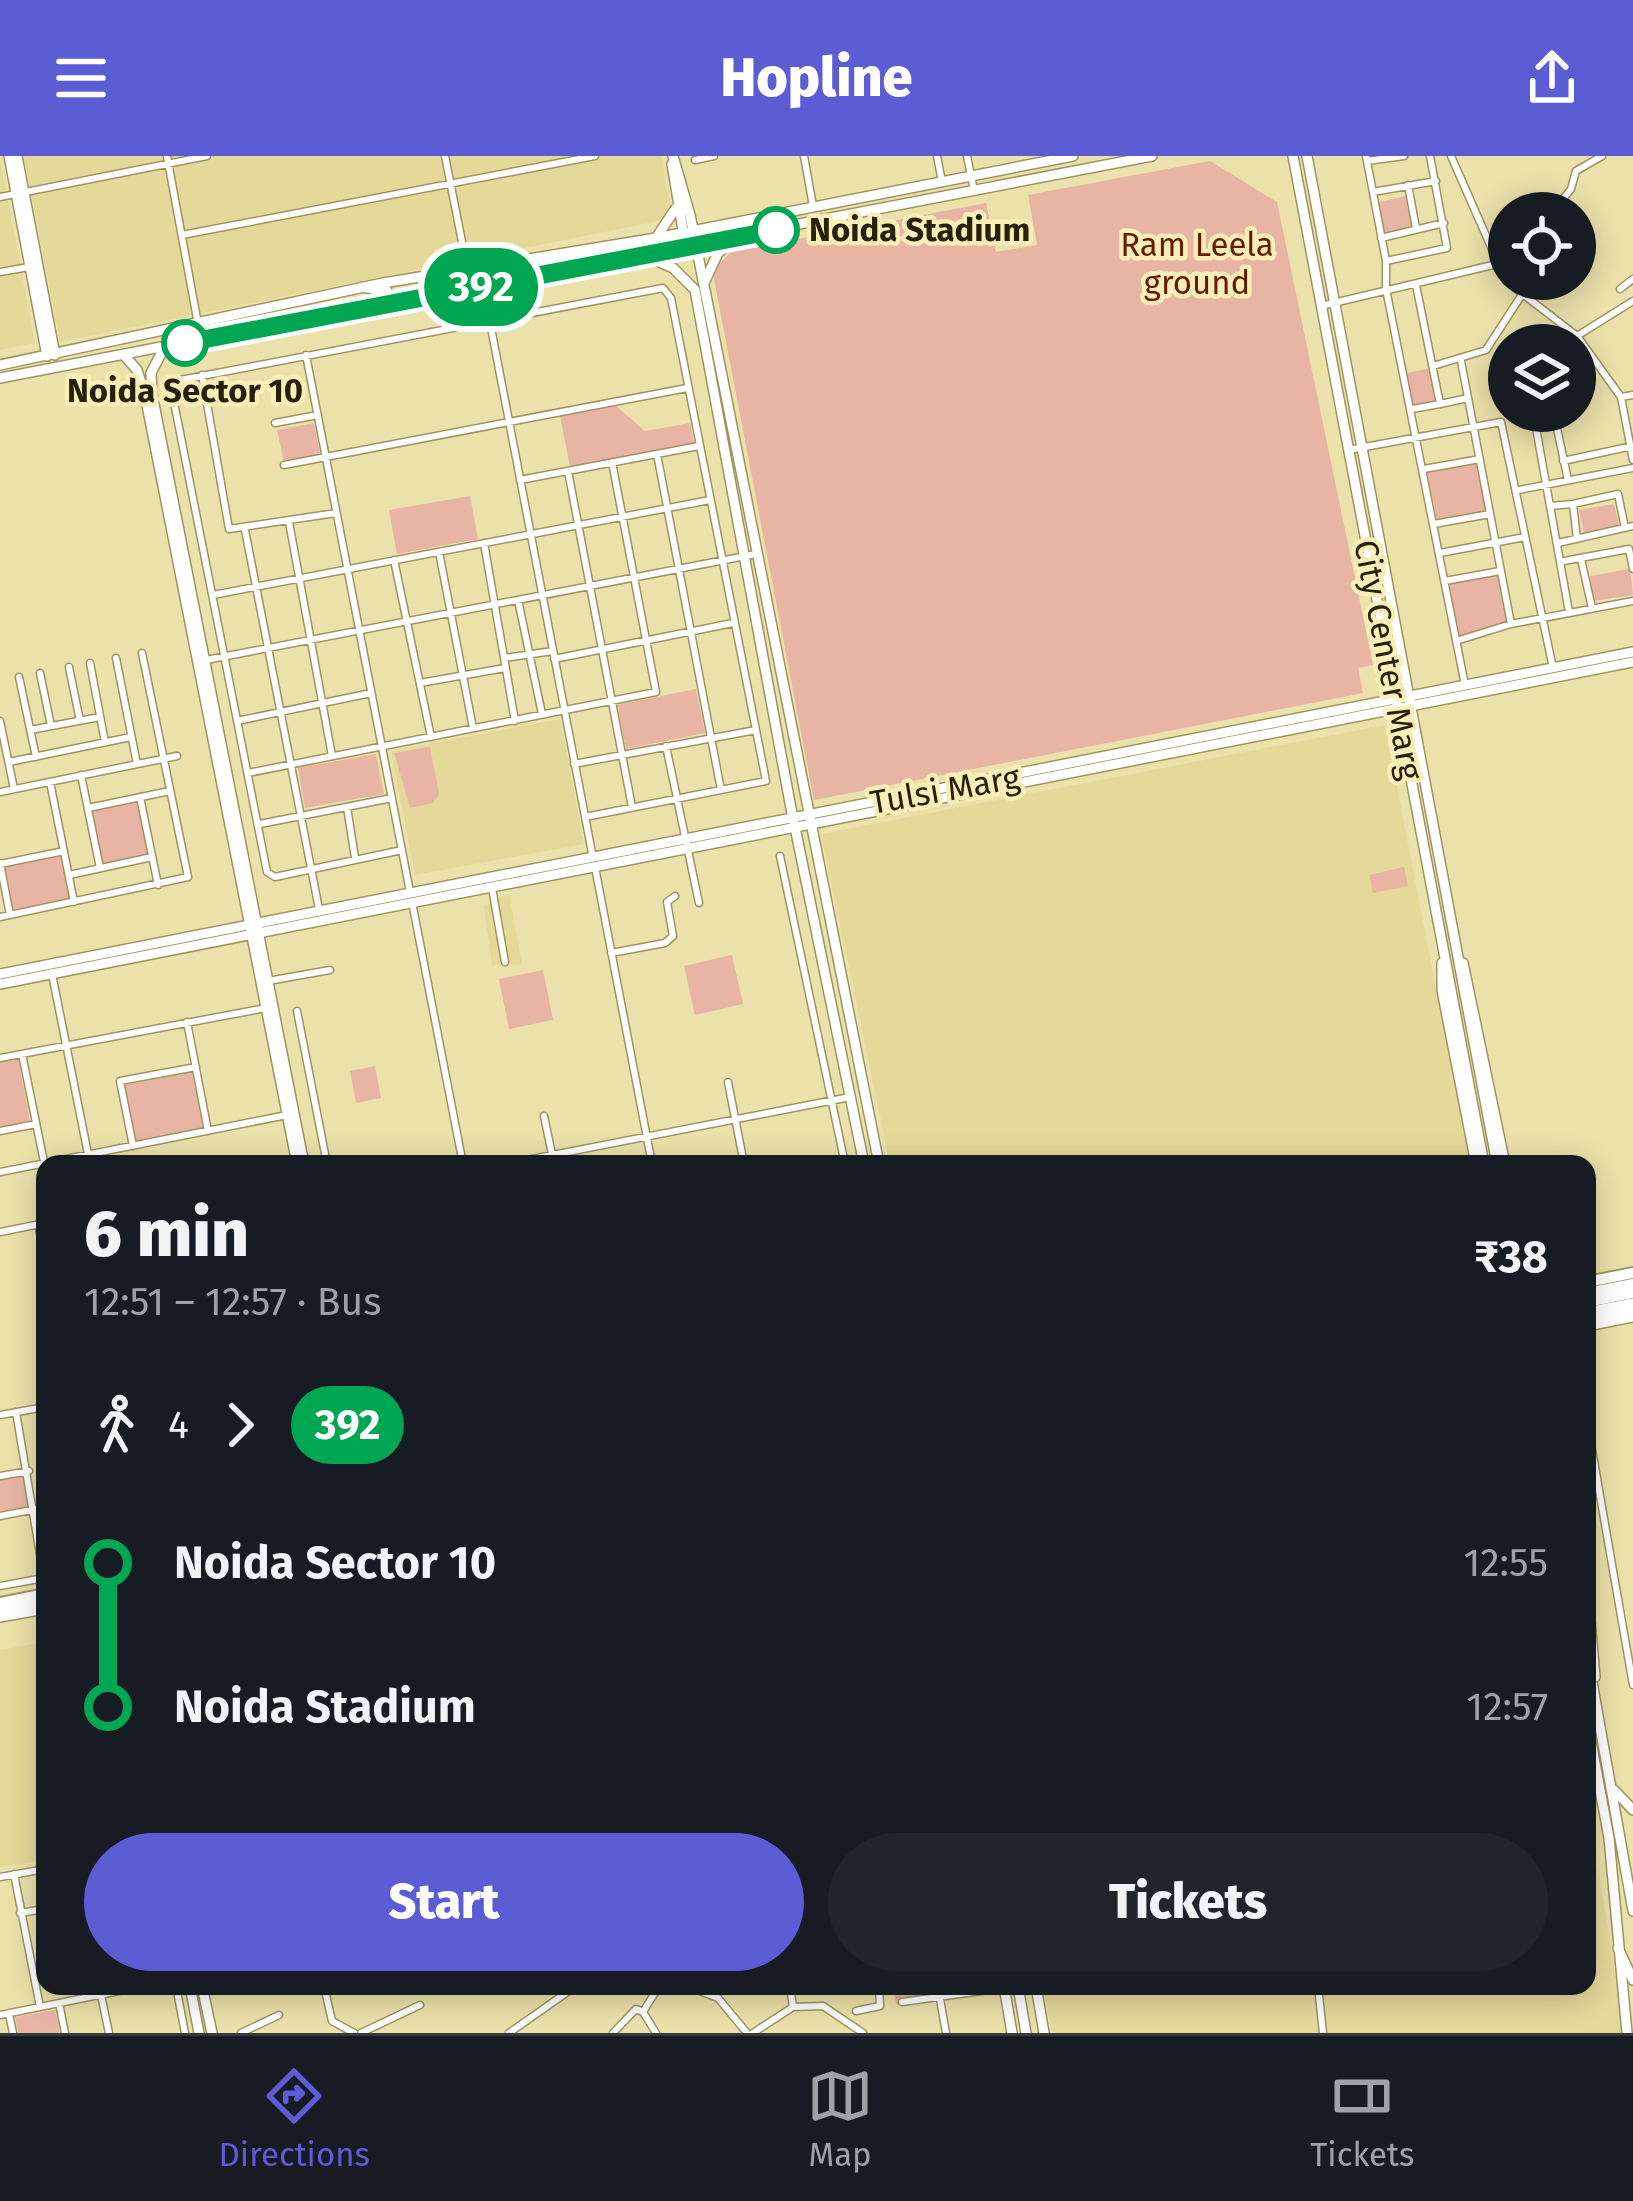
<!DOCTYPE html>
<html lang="en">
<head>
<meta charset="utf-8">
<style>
  body { margin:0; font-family:"Fira Sans",sans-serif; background:#20242c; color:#f1f3f6; height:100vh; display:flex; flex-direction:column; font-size:45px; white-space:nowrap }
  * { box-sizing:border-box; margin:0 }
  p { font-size:39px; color:#9ea1a6 }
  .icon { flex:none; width:66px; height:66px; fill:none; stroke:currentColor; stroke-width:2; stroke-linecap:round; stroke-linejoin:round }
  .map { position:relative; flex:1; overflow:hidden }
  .details { position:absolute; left:36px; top:999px; width:1560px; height:840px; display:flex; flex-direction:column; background:#171b24; border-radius:24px; box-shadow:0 6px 30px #0003 }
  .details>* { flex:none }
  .badge { padding:0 24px; border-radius:39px; font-size:42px; line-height:78px }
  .controls { position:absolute; left:1488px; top:36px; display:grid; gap:24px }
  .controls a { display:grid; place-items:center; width:108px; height:108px; border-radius:50%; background:#171b24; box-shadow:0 6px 30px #0003; font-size:60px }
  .map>.badge { position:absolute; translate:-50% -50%; box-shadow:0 0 0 6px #fff }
  .legs { display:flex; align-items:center; gap:18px; height:132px; padding:0 48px; font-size:39px }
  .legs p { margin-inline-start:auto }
  .overview { display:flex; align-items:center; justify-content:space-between; height:204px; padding:0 48px }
  h1 { font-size:66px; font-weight:800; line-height:90px }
  .action { display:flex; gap:24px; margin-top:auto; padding:24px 48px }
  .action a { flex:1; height:138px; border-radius:72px; background:#5c5dd5; color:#fff; font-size:48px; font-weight:800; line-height:138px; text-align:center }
  .action a+a { background:#20242c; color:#f1f3f6 }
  ul { padding:0 48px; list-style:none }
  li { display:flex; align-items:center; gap:42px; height:144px; font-size:45px }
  li i { display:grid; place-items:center; width:18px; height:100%; margin:0 15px; background:currentColor }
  li i::after { content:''; width:30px; height:30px; margin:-15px; border:9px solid; border-radius:50%; background:#171b24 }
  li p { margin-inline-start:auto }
  li:first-child i { background:linear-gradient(#0000 50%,currentColor 0) }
  li:last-child i { background:linear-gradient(currentColor 50%,#0000 0) }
  header { display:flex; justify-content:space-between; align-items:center; height:156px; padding:0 48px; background:#5c5dd5; color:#fff; font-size:54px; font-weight:800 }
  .menu { display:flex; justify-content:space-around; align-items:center; height:168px; border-top:3px solid #363941; background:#171b24; font-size:33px; color:#9ea1a6 }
  .menu a { display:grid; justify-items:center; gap:6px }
  .menu .on { color:#5c5dd5 }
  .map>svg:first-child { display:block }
</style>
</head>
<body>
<header><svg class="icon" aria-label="menu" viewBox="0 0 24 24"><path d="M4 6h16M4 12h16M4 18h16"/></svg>Hopline<svg class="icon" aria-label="share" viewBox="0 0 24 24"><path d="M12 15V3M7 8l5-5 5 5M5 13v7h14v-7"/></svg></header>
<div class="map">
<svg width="1633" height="1877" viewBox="0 0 1633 1877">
  <rect width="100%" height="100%" fill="#ebe1aa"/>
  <path fill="#e5d99a" d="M24 0H661L673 62 60 186Z
    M0 1 35 187 0 194Z
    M560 563 584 688 415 719 391 595Z
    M1385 569 1470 1008H890L821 678Z
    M509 737 522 808 492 809 484 750Z
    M45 1486V1704L0 1711V1494Z
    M1587 1638 1624 1877H1052L1043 1830H1587Z"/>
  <path fill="#e8b4a4" d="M1210 5 1277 46 1373 509 1358 512 1363 537 814 644 714 123V113L731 96 986 47 996 96 1037 89 1028 39Z
    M1406 40 1414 74 1383 81 1375 47Z
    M1431 212 1438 247 1413 251 1407 217Z
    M615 249 645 275 690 267 694 287 570 311 560 260Z
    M314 267 320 298 284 306 277 274Z
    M1478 306 1487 355 1437 364 1427 315Z
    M470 340 478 383 397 398 389 354Z
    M1614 348 1619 369 1584 377 1579 354Z
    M1630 413 1633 439 1594 445 1590 420Z
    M1499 418 1509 473 1459 482 1449 427Z
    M696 533 705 577 626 593 617 549Z
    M430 591 439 638 433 647 410 652 394 597Z
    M376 598 384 638 305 652 298 612Z
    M137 645 148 699 103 709 92 654Z
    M61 699 70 743 13 754 4 711Z
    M1404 711 1408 730 1373 737 1369 719Z
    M732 799 743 848 695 859 684 810Z
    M543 814 553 864 509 873 499 823Z
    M18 902 30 966 0 971V905Z
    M375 910 381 942 356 947 350 915Z
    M192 916 204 972 135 986 124 929Z
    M23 1320 29 1350 0 1356V1324Z
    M893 1830H991L896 1848Z
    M55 1854 60 1877H18L15 1861Z"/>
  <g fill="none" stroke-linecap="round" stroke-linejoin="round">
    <defs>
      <path id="street" d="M167 0 198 168
        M445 0 467 111
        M804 0 813 50
        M937 0 942 26
        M967 0 974 35
        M1366 0 1386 105V133L1465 529
        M1451 0 1506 125 1577 180 1621 241 1633 239
        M695 4 714 0
        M1367 5 1404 0
        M1408 29 1416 72
        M1373 36 1436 25
        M0 41 207 0
        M1552 57 1571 33 1576 15 1602 0
        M182 79 595 0
        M1381 82 1444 67
        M1386 105 1447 92 1430 0
        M0 116 29 111
        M483 130 593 702
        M1620 133 1633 123
        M1321 150 1497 108
        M1577 180 1633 145
        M306 199 410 736
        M1461 205 1511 468
        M1433 210 1486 194 1521 140
        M202 219 229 373 336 357
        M1621 241 1633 304
        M1440 248 1468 242
        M1412 253 1440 248 1416 129
        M1533 255 1569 456
        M1555 263 1568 324
        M275 267 318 259
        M1348 294 1501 266 1553 512
        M657 298 721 634
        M1563 305 1633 290
        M284 309 687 232
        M1424 313 1480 303
        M568 315 632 651
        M520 324 699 290
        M1519 334 1633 312
        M1550 350 1573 348
        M289 366 332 600
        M1434 368 1490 358
        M245 374 319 753
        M1577 383 1573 348 1618 338 1625 372
        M484 387 515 565
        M1558 387 1633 370
        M439 396 473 572
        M1440 397 1525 381
        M1581 403 1592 452
        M394 404 431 581
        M1564 405 1629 393 1633 413
        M1445 425 1500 415
        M213 439 710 344
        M518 444 542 558
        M1456 485 1511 468 1633 445
        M116 502 137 608
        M504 502 553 495
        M554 503 733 467
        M206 504 756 398
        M90 507 105 586
        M69 511 80 565
        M40 517 51 570
        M19 521 36 601
        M420 527 505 512
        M0 565 14 633
        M237 565 371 537
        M30 574 100 561
        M666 590 699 747
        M9 606 131 581
        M574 608 756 574
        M248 617 656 536 612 306
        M81 619 100 712
        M50 626 74 746
        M0 636 177 600
        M140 641 158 729
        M347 651 355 702
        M88 652 170 635
        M260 668 392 642
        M402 694 275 721 267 716 170 226 663 132 671 142 766 625 585 661
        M780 700 845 1008
        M0 707 10 759
        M0 708 64 695
        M595 711 652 1008
        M69 719 152 701
        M492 732 505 806
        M412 746 463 1008
        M0 761 188 721 142 497
        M611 797 665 787 673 780 667 746 675 740
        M52 818 90 1008
        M268 825 330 814
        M297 855 327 1008
        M187 866 208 975
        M22 898 44 1006
        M0 902 266 852
        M728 926 744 1008
        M544 960 554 1008
        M0 975 36 968
        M133 990 120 925 196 911
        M506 1008 850 941
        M0 1016 287 959
        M38 1068 45 1100
        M0 1076 45 1067
        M16 1256 44 1422
        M0 1259 45 1251
        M1587 1265 1633 1529
        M0 1320 29 1315
        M0 1360 36 1353
        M0 1430 44 1422
        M14 1718 40 1851
        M0 1721 45 1713
        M20 1757 45 1753
        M176 1830 185 1877
        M324 1830 332 1865 354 1877
        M687 1830 718 1842 747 1877
        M790 1830 793 1851 823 1850 863 1877
        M1318 1830 1323 1877
        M325 1834 346 1830
        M203 1836 232 1830
        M101 1839 109 1877
        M940 1843 946 1877
        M902 1846 1018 1830
        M59 1847 65 1877
        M856 1855 880 1850 879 1830
        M643 1856 656 1877
        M9 1858 13 1877
        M0 1859 143 1830
        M241 1877 279 1859
        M361 1877 420 1849
        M509 1877 576 1830
        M613 1877 636 1853 643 1856 659 1830
        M753 1877 793 1851"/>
      <path id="secondary" d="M9 0 47 200
        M17 0 55 199
        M673 0 690 59 879 1008
        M1293 0 1484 1008
        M1307 0 1497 1008
        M672 8 684 80
        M656 82 676 52
        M648 101 673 112 695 134 790 647 864 1008
        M705 125 718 97 732 85
        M362 131 387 135 383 147
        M164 192 151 217 152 238 304 1008
        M124 199 137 214 145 239 297 1008
        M0 209 383 127 656 82 1073 0
        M0 222 1152 0
        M1442 807V834L1476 1008
        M1463 807 1505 1008
        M0 818 1633 496
        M0 828 1633 506
        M1587 1156 1633 1147
        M1587 1170 1633 1161
        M1587 1431 1595 1521
        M0 1461 45 1453
        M1587 1498 1633 1755
        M1587 1564 1609 1682 1627 1877
        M1614 1634 1633 1654
        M1618 1792 1633 1824
        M190 1830 199 1877
        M202 1830 212 1877
        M1004 1830 1012 1877
        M1018 1830 1026 1877
        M1036 1830 1044 1877"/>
      <path id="primary" d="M1587 1126 1633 1117
        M1587 1137 1633 1128
        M1587 1146 1633 1137
        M1587 1163 1633 1154
        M0 1447 45 1438
        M0 1454 45 1446"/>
    </defs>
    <use href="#street" stroke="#9f9461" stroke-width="9"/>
    <use href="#secondary" stroke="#9f9461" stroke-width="12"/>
    <use href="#primary" stroke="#9f9461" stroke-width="14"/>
    <use href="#street" stroke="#fff" stroke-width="6"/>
    <use href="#secondary" stroke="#fff" stroke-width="9"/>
    <use href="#primary" stroke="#fff" stroke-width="10"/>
  </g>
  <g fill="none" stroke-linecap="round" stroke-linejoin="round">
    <defs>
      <path id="line-1" d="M185 187 776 74"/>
    </defs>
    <use href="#line-1" stroke="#fff" stroke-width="27"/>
    <use href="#line-1" stroke="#00a651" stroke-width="18"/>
  </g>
  <g fill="#fff" stroke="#00a651" stroke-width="6">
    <circle cx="776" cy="74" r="21"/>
    <circle cx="185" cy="187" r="21"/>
  </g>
  <g text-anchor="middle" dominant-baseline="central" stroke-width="9" stroke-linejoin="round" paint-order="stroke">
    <g font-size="33" font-weight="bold" fill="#25210b" stroke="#f9eeb7" text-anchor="start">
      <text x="809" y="74">Noida Stadium</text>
      <text x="185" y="235" text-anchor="middle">Noida Sector 10</text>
    </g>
    <g font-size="33" fill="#671b00" stroke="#f9eeb7">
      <text x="1197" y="89">Ram Leela<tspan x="1197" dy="38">ground</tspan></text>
    </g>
    <g font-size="33" fill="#25210b" stroke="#f9eeb7">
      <text transform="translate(1388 504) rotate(79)">City Center Marg</text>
      <text transform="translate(945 634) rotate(-10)">Tulsi Marg</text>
    </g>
  </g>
</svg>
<div class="controls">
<a><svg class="icon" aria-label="locate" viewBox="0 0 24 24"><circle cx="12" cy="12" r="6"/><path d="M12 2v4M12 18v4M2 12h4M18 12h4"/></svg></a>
<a><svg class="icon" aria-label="layers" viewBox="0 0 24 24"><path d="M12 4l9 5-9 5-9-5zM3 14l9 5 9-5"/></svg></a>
</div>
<b class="badge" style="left:481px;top:131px;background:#00a651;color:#fff">392</b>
<section class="details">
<div class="overview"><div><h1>6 min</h1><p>12:51 – 12:57 · Bus</p></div><b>₹38</b></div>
<div class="legs"><svg class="icon" aria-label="walk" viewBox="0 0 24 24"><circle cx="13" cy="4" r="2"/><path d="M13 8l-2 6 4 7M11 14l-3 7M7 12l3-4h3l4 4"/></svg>4<svg class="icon" aria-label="forward" viewBox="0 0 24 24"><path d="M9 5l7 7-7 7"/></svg><b class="badge" style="background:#00a651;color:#fff">392</b></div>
<ul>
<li><i style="color:#00a651"></i><b>Noida Sector 10</b><p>12:55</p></li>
<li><i style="color:#00a651"></i><b>Noida Stadium</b><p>12:57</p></li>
</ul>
<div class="action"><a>Start</a><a>Tickets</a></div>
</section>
</div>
<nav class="menu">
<a class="on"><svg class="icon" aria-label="directions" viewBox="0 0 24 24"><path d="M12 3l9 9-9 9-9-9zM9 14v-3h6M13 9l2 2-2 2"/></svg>Directions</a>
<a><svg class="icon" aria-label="map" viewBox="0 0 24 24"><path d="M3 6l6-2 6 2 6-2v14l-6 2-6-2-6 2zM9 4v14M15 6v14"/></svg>Map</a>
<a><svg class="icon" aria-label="tickets" viewBox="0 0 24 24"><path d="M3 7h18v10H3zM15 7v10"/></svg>Tickets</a>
</nav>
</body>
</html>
